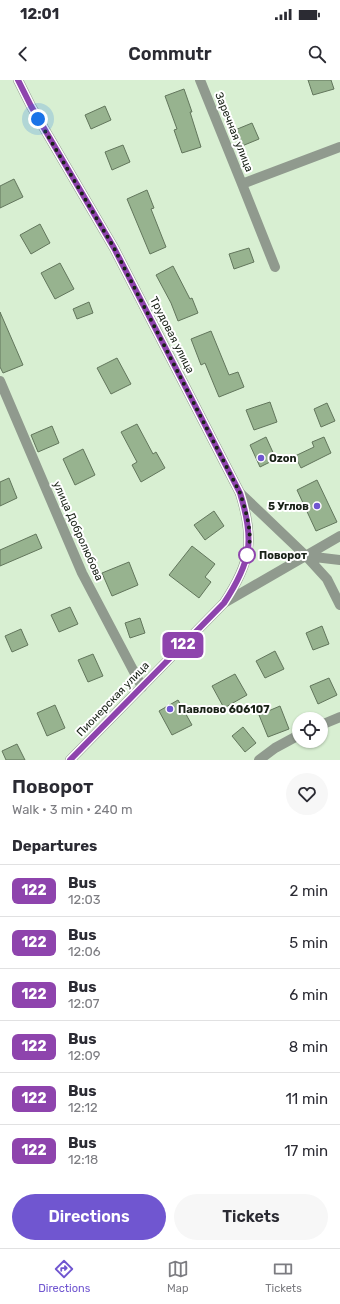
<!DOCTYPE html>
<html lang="en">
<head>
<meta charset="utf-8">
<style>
  body { margin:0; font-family:Rubik,sans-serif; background:#f7f7f7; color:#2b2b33; height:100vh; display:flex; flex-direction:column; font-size:15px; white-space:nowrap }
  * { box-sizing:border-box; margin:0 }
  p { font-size:13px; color:#7c7c81 }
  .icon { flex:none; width:22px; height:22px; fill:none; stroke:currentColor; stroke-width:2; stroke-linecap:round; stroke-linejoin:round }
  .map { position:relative; height:680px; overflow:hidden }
  .drawer { display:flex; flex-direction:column; background:#fff; flex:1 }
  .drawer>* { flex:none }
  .badge { padding:0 8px; border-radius:6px; font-size:14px; line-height:26px }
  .buttons { position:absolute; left:292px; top:632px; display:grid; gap:8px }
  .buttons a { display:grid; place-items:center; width:36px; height:36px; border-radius:50%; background:#fff; box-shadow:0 1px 3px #0004; font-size:20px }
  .you { position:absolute; width:20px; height:20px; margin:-10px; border:3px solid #fff; border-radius:50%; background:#1a73e8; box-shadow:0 0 0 6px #1a73e833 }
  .map>.badge { position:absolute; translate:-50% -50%; box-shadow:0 0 0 2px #fff }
  h2 { padding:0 12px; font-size:15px; line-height:36px }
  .round { display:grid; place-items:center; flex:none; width:42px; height:42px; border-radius:21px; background:#f7f7f7 }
  .headline { display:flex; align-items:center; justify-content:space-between; height:68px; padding:0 12px }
  h1 { font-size:19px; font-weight:600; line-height:30px }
  .action { display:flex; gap:8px; margin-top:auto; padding:8px 12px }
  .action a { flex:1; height:46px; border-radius:24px; background:#7056d0; color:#fff; font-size:16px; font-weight:600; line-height:46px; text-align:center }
  .action a+a { background:#f7f7f7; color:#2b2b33 }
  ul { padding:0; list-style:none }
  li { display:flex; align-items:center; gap:12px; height:52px; padding:0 12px; border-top:1px solid #e1e1e2 }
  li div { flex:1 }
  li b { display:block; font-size:15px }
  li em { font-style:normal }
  li .badge { min-width:44px; font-weight:700; text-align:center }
  .status { display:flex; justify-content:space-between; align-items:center; height:28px; padding:0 20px; background:#fff; direction:ltr }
  .status svg { height:11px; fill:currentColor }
  header { display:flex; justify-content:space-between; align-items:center; height:52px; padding:0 12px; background:#fff; font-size:18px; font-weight:600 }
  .dock { display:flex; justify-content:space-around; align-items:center; height:56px; border-top:1px solid #e1e1e2; background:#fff; font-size:11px; color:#7c7c81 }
  .dock a { display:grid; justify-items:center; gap:2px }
  .dock .selected { color:#7056d0 }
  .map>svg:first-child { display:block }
</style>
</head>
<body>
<div class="status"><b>12:01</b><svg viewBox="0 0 49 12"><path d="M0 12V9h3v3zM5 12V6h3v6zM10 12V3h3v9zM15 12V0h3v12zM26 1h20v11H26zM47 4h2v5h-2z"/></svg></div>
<header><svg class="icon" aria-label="back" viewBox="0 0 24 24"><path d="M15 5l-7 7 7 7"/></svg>Commutr<svg class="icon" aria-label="search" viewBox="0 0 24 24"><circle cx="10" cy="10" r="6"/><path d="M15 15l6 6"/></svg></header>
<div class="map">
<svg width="340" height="680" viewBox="0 0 340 680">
  <rect width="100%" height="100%" fill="#d8efd2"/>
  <path fill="#97b38f" stroke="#62765c" d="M308 0H331L334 9 313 15Z
    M184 9 192 32H190L201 67 182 73 174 50 177 49 165 16Z
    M105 26 111 40 91 49 85 35Z
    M252 43 259 59 242 66 235 50Z
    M123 65 130 82 112 90 105 72Z
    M14 99 23 117 0 128V106Z
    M147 110 154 128 151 129 166 167 150 174 127 119Z
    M40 144 50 163 31 174 20 155Z
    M249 168 254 182 234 189 229 174Z
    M60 183 74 209 55 219 41 193Z
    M173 186 190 219 192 218 198 233 178 241 171 223 156 195Z
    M89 222 93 233 77 239 73 229Z
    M0 232 23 285 3 293 0 287Z
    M211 251 229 295 238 292 244 307 219 317 205 283 201 285 191 259Z
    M117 278 131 304 111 314 97 288Z
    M270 322 277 342 254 350 246 330Z
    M327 323 335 341 321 347 314 329Z
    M137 344 153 374 156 372 165 388 141 402 132 385 137 382 121 352Z
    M52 346 59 363 38 372 31 355Z
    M266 357 276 379 260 387 250 365Z
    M324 357 331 373 301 388 295 376 314 367 312 362Z
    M83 369 95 395 75 405 63 379Z
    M9 398 17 418 0 426V402Z
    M317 400 337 442 316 451 297 410Z
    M214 431 224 446 205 460 194 445Z
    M36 454 42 468 0 486V470Z
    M192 466 215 484 205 497 211 502 199 518 169 495Z
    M129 482 138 505 112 516 102 493Z
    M70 527 78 544 59 552 51 535Z
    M140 538 145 553 130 558 125 543Z
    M322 546 329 564 313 570 306 553Z
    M21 549 28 565 12 572 5 556Z
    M275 571 284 589 265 598 256 581Z
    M93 574 103 596 88 602 78 580Z
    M235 594 247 615 224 628 212 606Z
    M329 598 337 615 318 624 310 606Z
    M178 620 192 645 172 655 159 631Z
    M55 625 65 648 47 656 37 633Z
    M280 626 289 649 268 657 259 635Z
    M243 647 256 663 245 672 232 656Z
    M17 664 25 680H6L2 671Z"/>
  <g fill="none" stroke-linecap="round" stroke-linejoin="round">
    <path stroke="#909a8e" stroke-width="10" d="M200 0 242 104 340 67
      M242 104 275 187
      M0 301 82 493 142 607
      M240 413 306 476 327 499 340 525
      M306 476 340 480
      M224 523 340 456
      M321 645 340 637
      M259 680 275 668 299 655"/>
    <path stroke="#909a8e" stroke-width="10" d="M18 0 31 26 114 168 240 413C255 460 251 482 224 523L70 680"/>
  </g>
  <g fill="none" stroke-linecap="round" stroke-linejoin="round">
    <defs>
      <path id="line" d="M18 0 31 26 114 168 240 413C255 461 251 482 224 523L70 680"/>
    </defs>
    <use href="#line" stroke="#fff" stroke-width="9"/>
    <use href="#line" stroke="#8e44ad" stroke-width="6"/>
    <path stroke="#192217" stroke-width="4" stroke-dasharray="0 7.2" d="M38 39 114 168 240 413C246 432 254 455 247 475"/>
  </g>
  <g fill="#7056d0" stroke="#fff" stroke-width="1.5">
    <circle cx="261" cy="378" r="4"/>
    <circle cx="317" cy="426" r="4"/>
    <circle cx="170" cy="629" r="4"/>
  </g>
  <circle fill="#fff" stroke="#8e44ad" stroke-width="2" cx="247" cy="475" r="8"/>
  <g text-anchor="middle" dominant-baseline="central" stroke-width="4" stroke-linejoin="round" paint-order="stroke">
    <g font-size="11" fill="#192217" stroke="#fff">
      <text transform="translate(234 52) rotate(68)">Заречная улица</text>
      <text transform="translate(172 255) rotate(63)">Трудовая улица</text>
      <text transform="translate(78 451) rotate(66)">улица Добролюбова</text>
      <text transform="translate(113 619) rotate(-46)">Пионерская улица</text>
    </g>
    <g font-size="11" font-weight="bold" fill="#192217" stroke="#fff" text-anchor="start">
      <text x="269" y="378">Ozon</text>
      <text x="309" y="426" text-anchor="end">5 Углов</text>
      <text x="178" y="629">Павлово 606107</text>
    </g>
    <g font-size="11" font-weight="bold" fill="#192217" stroke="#fff" text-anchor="start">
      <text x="259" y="475">Поворот</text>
    </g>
  </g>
</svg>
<div class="buttons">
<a><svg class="icon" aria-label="locate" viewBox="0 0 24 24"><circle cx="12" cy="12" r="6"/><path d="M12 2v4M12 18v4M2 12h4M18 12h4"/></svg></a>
</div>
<div class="you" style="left:38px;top:39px"></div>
<b class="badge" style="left:183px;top:565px;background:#8e44ad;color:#fff">122</b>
</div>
<section class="drawer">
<div class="headline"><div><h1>Поворот</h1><p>Walk · 3 min · 240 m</p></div><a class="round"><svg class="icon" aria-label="heart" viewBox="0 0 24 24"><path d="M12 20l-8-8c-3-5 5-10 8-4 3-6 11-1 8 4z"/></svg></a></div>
<h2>Departures</h2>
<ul>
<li><span class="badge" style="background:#8e44ad;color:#fff">122</span><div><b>Bus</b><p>12:03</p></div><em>2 min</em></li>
<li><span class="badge" style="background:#8e44ad;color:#fff">122</span><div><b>Bus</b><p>12:06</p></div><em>5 min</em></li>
<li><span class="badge" style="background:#8e44ad;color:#fff">122</span><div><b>Bus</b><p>12:07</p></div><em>6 min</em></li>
<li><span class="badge" style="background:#8e44ad;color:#fff">122</span><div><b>Bus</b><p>12:09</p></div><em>8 min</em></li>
<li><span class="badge" style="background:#8e44ad;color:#fff">122</span><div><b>Bus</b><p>12:12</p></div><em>11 min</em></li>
<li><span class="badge" style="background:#8e44ad;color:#fff">122</span><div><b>Bus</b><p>12:18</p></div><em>17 min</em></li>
</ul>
<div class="action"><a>Directions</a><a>Tickets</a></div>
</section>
<nav class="dock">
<a class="selected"><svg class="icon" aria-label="directions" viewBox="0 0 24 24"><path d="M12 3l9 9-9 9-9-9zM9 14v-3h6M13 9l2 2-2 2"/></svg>Directions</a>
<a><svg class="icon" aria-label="map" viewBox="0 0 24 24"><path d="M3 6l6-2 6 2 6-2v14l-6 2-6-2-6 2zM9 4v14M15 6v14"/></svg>Map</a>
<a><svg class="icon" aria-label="tickets" viewBox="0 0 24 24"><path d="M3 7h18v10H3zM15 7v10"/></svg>Tickets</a>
</nav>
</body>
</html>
